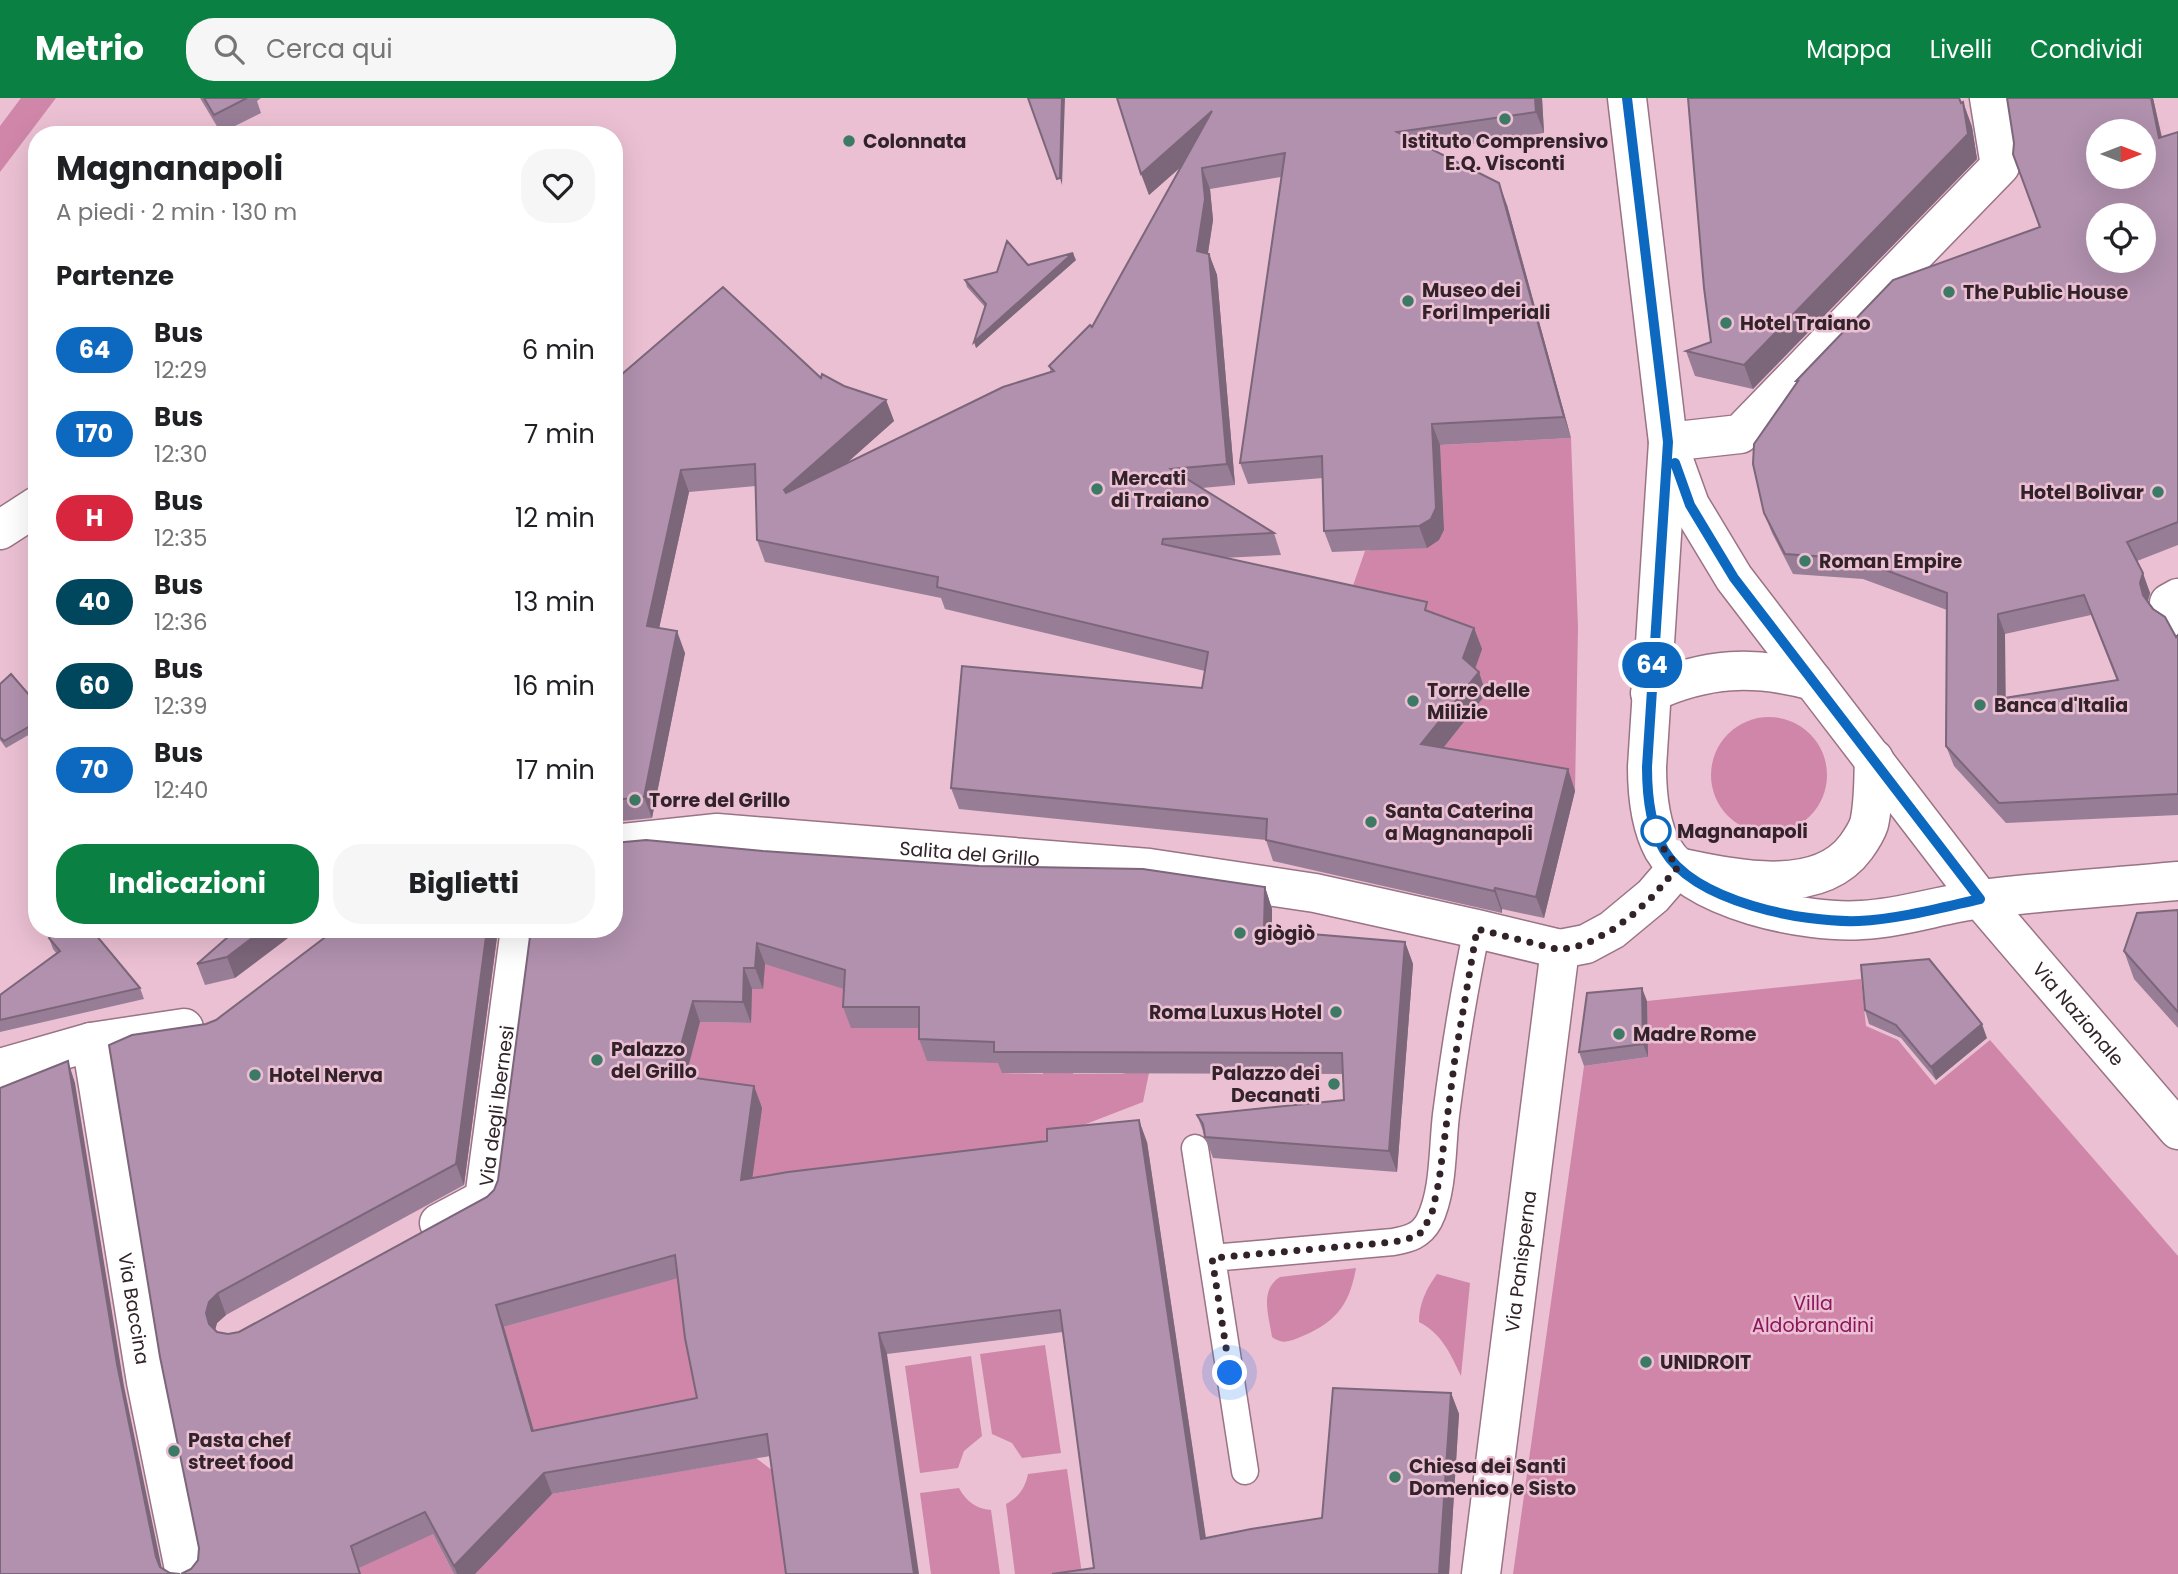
<!DOCTYPE html>
<html lang="it">
<head>
<meta charset="utf-8">
<style>
  body { margin:0; font-family:Poppins,sans-serif; background:#f6f6f6; color:#202124; height:100vh; display:flex; flex-direction:column; font-size:26px; white-space:nowrap }
  * { box-sizing:border-box; margin:0 }
  p { font-size:23px; color:#757577 }
  .icon { flex:none; width:38px; height:38px; fill:none; stroke:currentColor; stroke-width:2; stroke-linecap:round; stroke-linejoin:round }
  .map { position:relative; flex:1; overflow:hidden }
  .panel { position:absolute; left:28px; top:28px; width:595px; height:812px; display:flex; flex-direction:column; background:#fff; border-radius:28px; box-shadow:0 7px 28px #0002 }
  .panel>* { flex:none }
  .badge { padding:0 14px; border-radius:23px; font-size:24px; line-height:46px }
  .needle { width:46px; rotate:90deg }
  .controls { position:absolute; left:2086px; top:21px; display:grid; gap:14px }
  .controls a { display:grid; place-items:center; width:70px; height:70px; border-radius:50%; background:#fff; box-shadow:0 7px 28px #0002; font-size:35px }
  .you { position:absolute; width:35px; height:35px; margin:-18px; border:5px solid #fff; border-radius:50%; background:#1a73e8; box-shadow:0 0 0 10px #1a73e833 }
  .map>.badge { position:absolute; translate:-50% -50%; box-shadow:0 0 0 4px #fff }
  h2 { padding:0 28px; font-size:26px; line-height:63px }
  .round { display:grid; place-items:center; flex:none; width:74px; height:74px; border-radius:28px; background:#f6f6f6 }
  .headline { display:flex; align-items:center; justify-content:space-between; height:119px; padding:0 28px }
  h1 { font-size:33px; font-weight:700; line-height:52px }
  .cta { display:flex; gap:14px; margin-top:auto; padding:14px 28px }
  .cta a { flex:1; height:80px; border-radius:28px; background:#0b8043; color:#fff; font-size:28px; font-weight:700; line-height:80px; text-align:center }
  .cta a+a { background:#f6f6f6; color:#202124 }
  ul { padding:0; list-style:none }
  li { display:flex; align-items:center; gap:21px; height:84px; padding:0 28px }
  li div { flex:1 }
  li b { display:block; font-size:26px }
  li em { font-style:normal }
  li .badge { min-width:77px; font-weight:700; text-align:center }
  header { display:flex; align-items:center; gap:42px; box-sizing:border-box; height:98px; padding:0 35px; background:#0b8043; color:#fff }
  header strong { font-size:33px }
  nav { display:flex; gap:38px; margin-inline-start:auto; font-size:24px }
  .search { width:490px; height:63px; background:#f6f6f6; display:flex; align-items:center; gap:18px; box-sizing:border-box; padding:0 24px; border-radius:28px; color:#757577; font-size:26px }
  .map>svg:first-child { display:block }
</style>
</head>
<body>
<header>
<strong>Metrio</strong>
<div class="search"><svg class="icon" aria-label="search" viewBox="0 0 24 24"><circle cx="10" cy="10" r="6"/><path d="M15 15l6 6"/></svg>Cerca qui</div>
<nav><a>Mappa</a><a>Livelli</a><a>Condividi</a></nav>
</header>
<div class="map">
<svg width="2178" height="1476" viewBox="0 0 2178 1476">
  <rect width="100%" height="100%" fill="#ebc0d3"/>
  <path fill="#cf86a9" d="M21 0H56L0 74V28Z
    M1571 340 1578 529 1575 693 1429 668 1486 596 1471 582 1481 551 1349 499 1365 453 1439 442 1444 432 1440 347Z
    M1711 677a58 58 0 1 1 116 0a58 58 0 1 1-116 0Z
    M842 856 927 930 1002 959V975L1043 976 1044 938H1075L1073 976H1122L1150 970 1143 1004 1029 1048 749 1104 626 990 696 939 700 924 750 925 752 891 765 866Z
    M1861 881 1866 928 1898 942 1935 987 1990 942 2178 1158V1476H1513L1584 968 1648 959 1647 903Z
    M1356 1170C1349 1209 1335 1225 1298 1240 1288 1244 1282 1246 1272 1239 1269 1218 1259 1192 1280 1179Z
    M1437 1176 1470 1185 1461 1278C1450 1255 1442 1236 1419 1224 1419 1206 1426 1191 1437 1176Z
    M683 1178 705 1321 540 1354 504 1229Z
    M1045 1247 1061 1355 1022 1360 1012 1345 992 1336 980 1256Z
    M971 1258 982 1338 964 1353 958 1370 920 1375 905 1268Z
    M756 1360 777 1376 791 1476H475L552 1396Z
    M1067 1371 1082 1476H1015L1006 1406C1019 1399 1025 1390 1028 1376Z
    M959 1390C966 1403 976 1411 991 1412L1000 1476H931L920 1395Z
    M412 1396 454 1476H345L419 1442Z"/>
  <g fill="none" stroke-linecap="round" stroke-linejoin="round">
    <defs>
      <path id="lane" d="M1195 1050 1245 1373
        M1212 1160 1393 1144C1409 1141 1421 1138 1429 1123 1444 1093 1442 1051 1446 1017 1454 955 1464 892 1477 831"/>
      <g id="street">
        <path d="M1668 344 1740 336 2000 68 1989 0"/>
        <path d="M0 432 37 408"/>
        <path d="M2178 500 2169 505 2178 518"/>
        <path d="M1650 595C1706 569 1754 567 1813 583"/>
        <path id="s1" d="M623 745 717 735 1149 770 1315 795 1477 831 1560 851 1586 846 1612 832 1653 798 1678 769C1731 780 1818 801 1856 749 1861 742 1866 735 1869 726 1874 705 1873 682 1874 661"/>
        <path id="s2" d="M91 944 146 1284 185 1476"/>
        <path d="M0 970 91 944 184 930"/>
        <path id="s3" d="M439 1125 484 1101 520 831"/>
        <path id="s4" d="M1481 1476 1560 851"/>
      </g>
      <g id="secondary">
        <path d="M1627 0 1668 344 1647 669C1647 696 1650 727 1663 751 1693 803 1807 826 1862 822 1903 820 1942 806 1982 801 2047 793 2113 789 2178 783"/>
        <path id="s5" d="M1673 360 1690 407 1734 480 1980 801 2178 1032"/>
      </g>
    </defs>
    <use href="#lane" stroke="#9a7385" stroke-width="29"/>
    <use href="#street" stroke="#9a7385" stroke-width="41"/>
    <use href="#secondary" stroke="#9a7385" stroke-width="41"/>
    <use href="#lane" stroke="#fff" stroke-width="26"/>
    <use href="#street" stroke="#fff" stroke-width="38"/>
    <use href="#secondary" stroke="#fff" stroke-width="38"/>
  </g>
  <path fill="#987d96" fill-rule="evenodd" d="M200 0H261L257 3 261 15 221 35Z
    M1117 0H1542L1544 35 1432 52 1507 107 1571 340 1440 347 1444 432 1439 442 1427 450 1332 454 1324 433 1323 380 1248 386 1240 365 1281 79 1210 91 1213 122 1208 155 1209 156 1217 177 1235 387 1202 390 1274 435 1281 457 1223 460 1430 514 1474 530 1482 551 1475 571 1479 574 1486 596 1443 650 1568 671 1575 693 1544 820 1502 811V815L1273 763 1266 742 959 711 951 690 1202 590 1205 573 945 511 941 500 765 464 757 442 756 388 689 394 659 530 685 555 652 720 621 723 614 726V283L821 280 886 302 894 323 845 366 1051 274 1049 268 1092 229 1181 69 1149 97Z
    M2007 0H2153L2162 39 2178 34V447L2137 463 2150 495 2148 503 2176 539 2178 537V717L2006 725 1954 668 1946 648 1947 512 1863 481 1793 476 1772 435 1764 415 1796 285V283L2039 129 2014 45ZM2091 517 2117 583 2005 600V536Z
    M1963 4 1972 29 1977 61 1753 291 1695 278 1686 253 1711 244Z
    M1076 162 976 250 985 209 967 189 965 182 1028 167Z
    M0 586 37 606V632L6 650 0 642Z
    M763 753 1265 789 1272 811V833L1405 844 1413 866 1397 1074 1213 1060 1197 1017 1344 1002 1343 976 1002 975 998 965 927 963 919 941V930H851L843 909 844 891 765 866 763 891H752L751 925 700 924 686 979 754 988 762 1010 752 1080 1147 1044 1206 1440 1322 1420 1451 1295 1459 1316 1449 1476 1094 1470 1063 1234 887 1256 770 1358 552 1396 475 1476H454L433 1436 359 1470 191 1471 198 1462 199 1450 206 926 216 922 497 839 464 1087 226 1217 217 1225 215 1232 217 1234 228 1236 239 1234 487 1099 494 1092 614 831ZM678 1180 697 1300 534 1333 504 1229Z
    M2178 812V930L2134 881 2124 853Z
    M237 831 235 880 205 887 197 866Z
    M49 840 140 890 144 901 0 934V897L57 856 53 851Z
    M1647 903 1648 959 1584 968 1579 954Z
    M1865 912 1987 940 1936 982 1901 940 1869 926Z"/>
  <path fill="#7c667a" d="M1062 0H1065L1062 87 1060 80Z
    M1535 0H1542L1544 35 1536 14Z
    M2151 0H2153L2166 60 2159 40Z
    M1963 4 1972 29 1977 61 1753 291 1744 267Z
    M1212 13 1220 34 1149 97 1141 76Z
    M1202 70 1210 91 1213 122 1205 174 1197 153Z
    M1499 85 1507 107 1571 340 1564 319Z
    M1073 155 1076 162 976 250 974 244Z
    M1209 156 1217 177 1235 387 1227 366Z
    M886 302 894 323 792 414 784 392Z
    M1432 326 1440 347 1444 432 1439 442 1427 450 1419 428Z
    M681 372 689 394 655 549 647 528Z
    M2143 475 2150 495 2147 505 2151 517 2140 485Z
    M1998 516 2005 536 2006 621 1998 601Z
    M1474 530 1482 551 1471 582 1463 560Z
    M677 533 685 555 652 720 644 699Z
    M1479 574 1486 596 1429 668 1421 646Z
    M1568 671 1575 693 1544 820 1536 799Z
    M1265 789 1272 811V854L1264 832Z
    M1495 790 1502 811V815L1494 793Z
    M264 831H300L235 880 227 859Z
    M487 831H494L497 839 464 1087 456 1066Z
    M1405 844 1413 866 1397 1074 1389 1053Z
    M757 845 765 866 763 891 755 870Z
    M744 870 752 891 751 925 743 904Z
    M1642 890 1647 903 1648 959 1643 946Z
    M693 903 700 924 680 998 673 977Z
    M1982 926 1987 940 1936 982 1931 969Z
    M68 963 75 985 124 1288 163 1476 156 1459 117 1266Z
    M754 988 762 1010 749 1104 741 1082Z
    M1139 1022 1147 1044 1209 1462 1201 1441Z
    M218 1195 226 1217 217 1225 214 1236 209 1226 206 1215 209 1204Z
    M496 1207 504 1229 540 1354 532 1333Z
    M879 1235 887 1256 919 1476H914Z
    M1451 1295 1459 1316 1449 1476H1439Z
    M544 1375 552 1396 475 1476H457L454 1468Z"/>
  <path fill="#b191ae" stroke="#7c667a" stroke-width="2" fill-rule="evenodd" d="M204 0H247L214 17Z
    M1028 0H1062L1060 80 1057 81Z
    M1117 0H1535L1536 14 1397 34 1499 85 1564 319 1432 326 1436 410 1431 421 1419 428 1324 433 1322 358 1240 365 1285 55 1202 70 1205 101 1197 153 1209 156 1227 366 1171 371 1274 435 1163 441 1162 446 1427 504 1425 512 1474 530 1463 560 1479 574 1421 646 1568 671 1536 799 1495 790 1494 793 1266 742 1267 721 951 690 962 568 1202 590 1208 554 937 489 938 479 757 442 755 366 681 372 647 528 677 533 644 699 614 702V283L723 189 821 280 822 276 844 288 886 302 784 392 786 395 1003 289 1054 273 1049 268 1090 227 1092 229 1212 13 1141 76Z
    M1688 0H1959L1961 5 1963 4 1968 36 1744 267 1686 253 1711 244 1704 190Z
    M2007 0H2151L2159 40 2178 34V424L2127 444 2143 475 2140 485 2143 497 2153 511 2165 519 2176 539 2178 537V696L1999 705 1946 648 1947 495 1856 461 1785 456 1764 415 1753 366 1754 346 1798 283H1796L1893 182 2040 129 2013 56 2014 45ZM2098 33H2144V79H2098ZM2098 117H2144V163H2098ZM2084 497 2118 582 1998 601V516Z
    M1007 143 1028 167 1073 155 974 244 986 206 965 182 997 174Z
    M11 576 37 606V624L4 643 0 639V586Z
    M646 742 763 753 979 768 1143 771 1265 789 1264 832 1405 844 1389 1053 1205 1039 1203 1026 1197 1017 1344 1002 1342 955 994 954V944L919 941V909H843L845 872 757 845 755 870H744L743 904 693 903 673 977 754 988 741 1082 788 1074 1047 1043V1031L1139 1022 1201 1441 1251 1431 1322 1420 1333 1290 1451 1295 1439 1476H1052L1094 1470 1060 1212 879 1235 914 1476H786L767 1336 544 1375 454 1468 425 1414 351 1448 360 1476H181L191 1471 198 1462 199 1450 160 1259 109 947 132 937 206 926 216 922 336 831H487L456 1066 218 1195 209 1204 206 1215 209 1226 217 1234 228 1236 239 1234 487 1099 494 1092 498 1082 531 831H614V745ZM675 1157 685 1240 697 1300 532 1333 496 1207Z
    M2178 812V914L2124 853 2137 815Z
    M59 831H91L140 890 0 922V897L60 853 49 840Z
    M237 831H264L227 859 197 866Z
    M1929 861 1982 926 1931 969 1896 927 1865 912 1861 867Z
    M1642 890 1643 946 1579 954 1587 895Z
    M68 963 117 1266 156 1459 160 1469 170 1475 180 1476H0V990Z"/>
  <g fill="none" stroke-linecap="round" stroke-linejoin="round">
    <defs>
      <path id="line" d="M1627 0 1668 344 1647 669C1647 696 1650 728 1664 752 1695 804 1803 825 1859 823 1899 821 1940 810 1980 801L1734 480 1690 407 1675 365"/>
    </defs>
    <use href="#line" stroke="#fff" stroke-width="16"/>
    <use href="#line" stroke="#0c69bf" stroke-width="10"/>
    <path stroke="#322229" stroke-width="7" stroke-dasharray="0 12.6" d="M1230 1275 1212 1160 1394 1144 1418 1138 1424 1130 1432 1115 1439 1083 1455 960 1477 831 1560 852 1586 846 1612 832 1630 819 1653 798 1678 769 1664 751 1656 733"/>
  </g>
  <g fill="#3d7a65" stroke="#ebc0d3" stroke-width="2.5">
    <circle cx="1505" cy="21" r="7"/>
    <circle cx="849" cy="43" r="7"/>
    <circle cx="1949" cy="194" r="7"/>
    <circle cx="1408" cy="203" r="7"/>
    <circle cx="1726" cy="225" r="7"/>
    <circle cx="1097" cy="391" r="7"/>
    <circle cx="2158" cy="394" r="7"/>
    <circle cx="1805" cy="463" r="7"/>
    <circle cx="1413" cy="603" r="7"/>
    <circle cx="1980" cy="607" r="7"/>
    <circle cx="635" cy="702" r="7"/>
    <circle cx="1371" cy="724" r="7"/>
    <circle cx="1240" cy="835" r="7"/>
    <circle cx="1336" cy="914" r="7"/>
    <circle cx="1619" cy="936" r="7"/>
    <circle cx="597" cy="962" r="7"/>
    <circle cx="255" cy="977" r="7"/>
    <circle cx="1334" cy="986" r="7"/>
    <circle cx="1646" cy="1264" r="7"/>
    <circle cx="174" cy="1353" r="7"/>
    <circle cx="1395" cy="1379" r="7"/>
  </g>
  <circle fill="#fff" stroke="#0c69bf" stroke-width="3.5" cx="1656" cy="733" r="14"/>
  <g text-anchor="middle" dominant-baseline="central" stroke-width="5" stroke-linejoin="round" paint-order="stroke">
    <g font-size="19" font-weight="bold" fill="#322229" stroke="#ebc0d3" text-anchor="start">
      <text x="863" y="43">Colonnata</text>
      <text x="1505" y="43" text-anchor="middle">Istituto Comprensivo<tspan x="1505" dy="22">E.Q. Visconti</tspan></text>
      <text x="1422" y="192">Museo dei<tspan x="1422" dy="22">Fori Imperiali</tspan></text>
      <text x="1963" y="194">The Public House</text>
      <text x="1740" y="225">Hotel Traiano</text>
      <text x="1111" y="380">Mercati<tspan x="1111" dy="22">di Traiano</tspan></text>
      <text x="2144" y="394" text-anchor="end">Hotel Bolivar</text>
      <text x="1819" y="463">Roman Empire</text>
      <text x="1427" y="592">Torre delle<tspan x="1427" dy="22">Milizie</tspan></text>
      <text x="1994" y="607">Banca d'Italia</text>
      <text x="649" y="702">Torre del Grillo</text>
      <text x="1385" y="713">Santa Caterina<tspan x="1385" dy="22">a Magnanapoli</tspan></text>
      <text x="1254" y="835">giògiò</text>
      <text x="1322" y="914" text-anchor="end">Roma Luxus Hotel</text>
      <text x="1633" y="936">Madre Rome</text>
      <text x="611" y="951">Palazzo<tspan x="611" dy="22">del Grillo</tspan></text>
      <text x="1320" y="975" text-anchor="end">Palazzo dei<tspan x="1320" dy="22">Decanati</tspan></text>
      <text x="269" y="977">Hotel Nerva</text>
      <text x="1660" y="1264">UNIDROIT</text>
      <text x="188" y="1342">Pasta chef<tspan x="188" dy="22">street food</tspan></text>
      <text x="1409" y="1368">Chiesa dei Santi<tspan x="1409" dy="22">Domenico e Sisto</tspan></text>
    </g>
    <g font-size="19" font-weight="bold" fill="#322229" stroke="#ebc0d3" text-anchor="start">
      <text x="1677" y="733">Magnanapoli</text>
    </g>
    <g font-size="19" fill="#322229" stroke="#ebc0d3">
      <text stroke="none"><textPath href="#s1" startOffset="348">Salita del Grillo</textPath></text>
      <text stroke="none"><textPath href="#s5" startOffset="691">Via Nazionale</textPath></text>
      <text stroke="none"><textPath href="#s3" startOffset="145">Via degli Ibernesi</textPath></text>
      <text stroke="none"><textPath href="#s4" startOffset="315">Via Panisperna</textPath></text>
      <text stroke="none"><textPath href="#s2" startOffset="270">Via Baccina</textPath></text>
    </g>
    <g font-size="19" fill="#8d155e" stroke="#ebc0d3">
      <text x="1813" y="1205">Villa<tspan x="1813" dy="22">Aldobrandini</tspan></text>
    </g>
  </g>
</svg>
<div class="controls">
<a><svg class="needle" viewBox="-14 -14 28 28"><path d="M0-13l5 13h-10z" fill="#e53935"/><path d="M0 13l5-13h-10z" fill="#757577"/></svg></a>
<a><svg class="icon" aria-label="locate" viewBox="0 0 24 24"><circle cx="12" cy="12" r="6"/><path d="M12 2v4M12 18v4M2 12h4M18 12h4"/></svg></a>
</div>
<div class="you" style="left:1230px;top:1275px"></div>
<b class="badge" style="left:1652px;top:567px;background:#0c69bf;color:#fff">64</b>
<section class="panel">
<div class="headline"><div><h1>Magnanapoli</h1><p>A piedi · 2 min · 130 m</p></div><a class="round"><svg class="icon" aria-label="heart" viewBox="0 0 24 24"><path d="M12 20l-8-8c-3-5 5-10 8-4 3-6 11-1 8 4z"/></svg></a></div>
<h2>Partenze</h2>
<ul>
<li><span class="badge" style="background:#0c69bf;color:#fff">64</span><div><b>Bus</b><p>12:29</p></div><em>6 min</em></li>
<li><span class="badge" style="background:#0c69bf;color:#fff">170</span><div><b>Bus</b><p>12:30</p></div><em>7 min</em></li>
<li><span class="badge" style="background:#d7263d;color:#fff">H</span><div><b>Bus</b><p>12:35</p></div><em>12 min</em></li>
<li><span class="badge" style="background:#00475d;color:#fff">40</span><div><b>Bus</b><p>12:36</p></div><em>13 min</em></li>
<li><span class="badge" style="background:#00475d;color:#fff">60</span><div><b>Bus</b><p>12:39</p></div><em>16 min</em></li>
<li><span class="badge" style="background:#0c69bf;color:#fff">70</span><div><b>Bus</b><p>12:40</p></div><em>17 min</em></li>
</ul>
<div class="cta"><a>Indicazioni</a><a>Biglietti</a></div>
</section>
</div>
</body>
</html>
